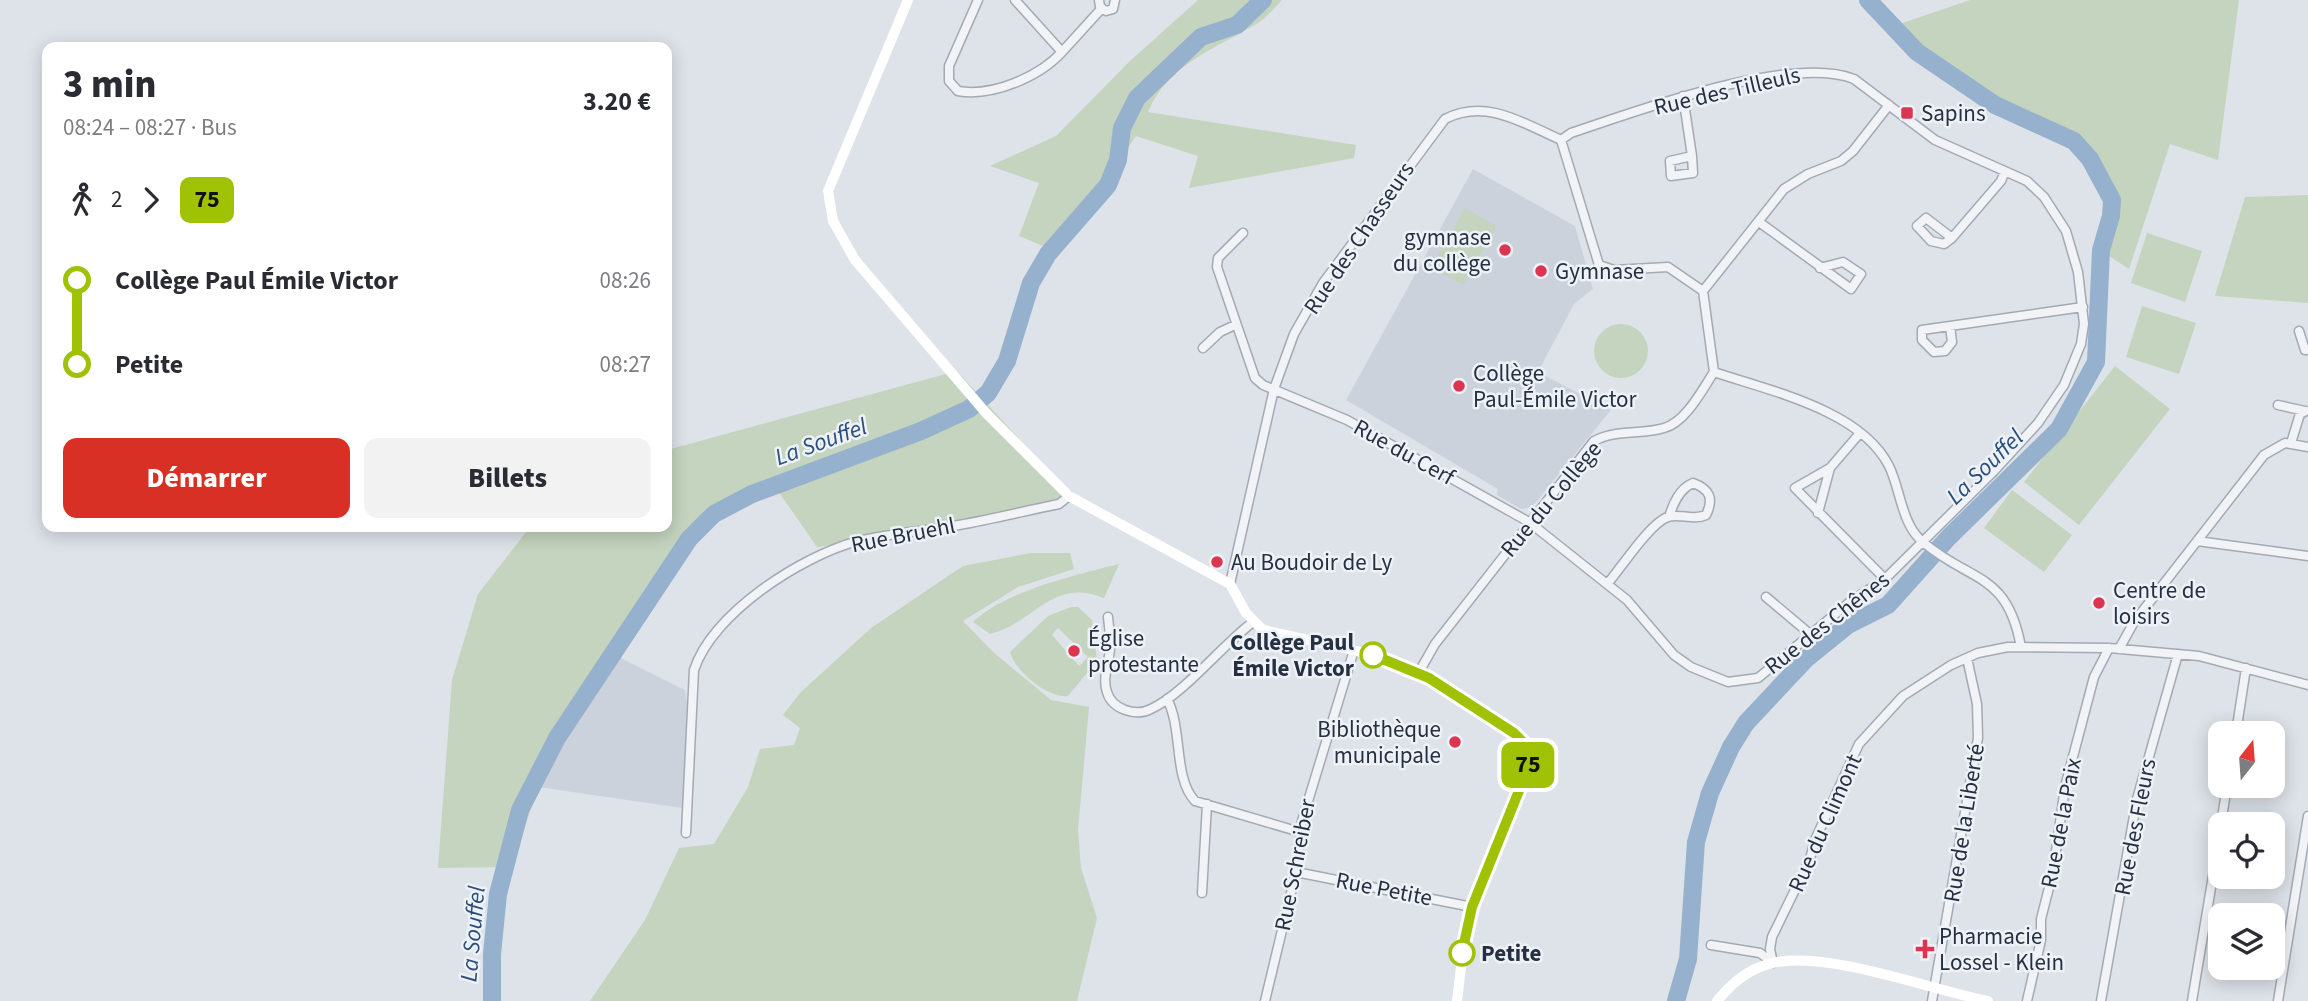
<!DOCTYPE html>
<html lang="fr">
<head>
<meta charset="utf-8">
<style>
  body { margin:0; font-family:"Source Sans 3",sans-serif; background:#f2f2f3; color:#2b2b33; height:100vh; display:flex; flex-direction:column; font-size:26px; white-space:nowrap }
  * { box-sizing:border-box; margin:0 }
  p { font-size:23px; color:#7c7c81 }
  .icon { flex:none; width:38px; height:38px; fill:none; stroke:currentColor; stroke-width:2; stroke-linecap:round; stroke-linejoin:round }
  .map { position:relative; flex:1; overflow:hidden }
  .side { position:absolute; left:42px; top:42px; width:630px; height:490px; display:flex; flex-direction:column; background:#fff; border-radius:14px; box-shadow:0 4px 18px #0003 }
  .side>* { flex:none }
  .badge { padding:0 14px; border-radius:10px; font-size:24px; line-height:46px }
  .needle { width:46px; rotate:17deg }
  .buttons { position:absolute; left:2208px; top:721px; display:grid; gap:14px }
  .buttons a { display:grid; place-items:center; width:77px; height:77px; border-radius:14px; background:#fff; box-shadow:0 4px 18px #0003; font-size:35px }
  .map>.badge { position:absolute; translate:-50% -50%; box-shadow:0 0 0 4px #fff }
  .legs { display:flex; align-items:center; gap:10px; height:77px; padding:0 21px; font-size:23px }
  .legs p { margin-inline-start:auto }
  .headline { display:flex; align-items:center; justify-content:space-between; height:119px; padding:0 21px }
  h1 { font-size:38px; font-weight:800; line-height:52px }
  .button { display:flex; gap:14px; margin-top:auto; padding:14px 21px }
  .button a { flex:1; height:80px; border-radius:14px; background:#d93025; color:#fff; font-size:28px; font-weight:800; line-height:80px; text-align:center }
  .button a+a { background:#f2f2f3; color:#2b2b33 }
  ul { padding:0 21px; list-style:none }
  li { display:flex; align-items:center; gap:24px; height:84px; font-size:26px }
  li i { display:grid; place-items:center; width:10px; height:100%; margin:0 9px; background:currentColor }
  li i::after { content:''; width:18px; height:18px; margin:-9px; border:5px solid; border-radius:50%; background:#fff }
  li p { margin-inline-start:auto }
  li:first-child i { background:linear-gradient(#0000 50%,currentColor 0) }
  li:last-child i { background:linear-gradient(currentColor 50%,#0000 0) }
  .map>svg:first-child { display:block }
</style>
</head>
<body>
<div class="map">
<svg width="2308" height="1001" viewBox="0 0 2308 1001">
  <rect width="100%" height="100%" fill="#dee3e9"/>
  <path fill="#ccd2dc" d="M1473 169 1575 226 1593 289 1574 304 1538 372 1611 410 1532 507 1521 509 1497 495 1498 489 1346 400Z
    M617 656 685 690 693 739 682 808 538 787Z"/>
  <path fill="#c4d4be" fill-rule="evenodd" d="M1198 0H1282C1274 8 1267 18 1258 23 1217 48 1168 64 1148 112L1356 145 1354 158 1189 188 1198 156 1136 136 1084 209 1048 248 1019 236 1039 183 990 166 1056 136 1130 61Z
    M1970 0H2239L2218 160 2170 144 2129 269 2106 254 2116 215 2072 148 1909 52 1888 28Z
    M2308 195V303L2215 296 2245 197Z
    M1465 208 1497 226 1463 285 1431 267Z
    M2147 233 2202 251 2185 302 2131 283Z
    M2142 306 2196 323 2179 374 2126 357Z
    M1594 351a27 27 0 1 1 54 0a27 27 0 1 1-54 0Z
    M2115 366 2170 409 2079 525 2024 482Z
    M957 371 1070 494 1021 517 907 537 817 547 778 491 693 531 538 787 512 867 438 868 452 680 478 594 530 527H667V450Z
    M2012 490 2072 535 2044 572 1984 528Z
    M1031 553H1070L1074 569 1018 587 963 621 993 652 1051 700 1089 707 1078 830 1081 868 1097 918 1077 1001H590L645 920 679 848 714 844 748 787 760 749 794 745 800 728 783 715 800 693 871 628 963 566Z
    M1119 564 1104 598C1052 577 1035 623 990 634L973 622C1005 591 1076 575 1119 564Z
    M1071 607H1078L1092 620 1097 661 1068 696C1048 699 1015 671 1010 652L1048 616ZM1058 628 1088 657 1079 666 1052 635Z"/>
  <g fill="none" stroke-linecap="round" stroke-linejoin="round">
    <path stroke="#95b1cd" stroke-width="18" d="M492 1001V954L498 894 520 810 557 738 689 539 714 514 752 494 921 431 969 409 988 393 1007 361 1031 283 1048 254 1108 185 1118 160 1122 128 1137 98 1201 37 1237 25 1263 0
      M1676 1001 1688 959 1696 842 1710 793 1731 747 1746 723 1806 659 1848 625 1888 605 1948 538 2059 429 2096 362 2101 250 2111 216 2112 200 2090 159 2074 141 1995 105 1917 52 1868 0"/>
    <defs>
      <path id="street" d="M978 0 949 66V81L958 91C992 97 1039 77 1062 52
        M1015 0 1062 52 1102 8
        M1099 0 1100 7 1106 11 1113 9 1115 0
        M1683 96 1692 156 1670 161 1671 176 1693 173 1692 156
        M1759 222 1851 289 1861 274 1843 262 1820 268
        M1243 233 1218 258 1217 267 1255 378 1263 385 1347 420 1529 522 1627 600 1674 655 1691 667 1728 682 1758 678 1851 601 1885 579 1994 471 2038 423 2064 385 2081 344 2084 324 2078 272 2066 231 2044 197 2027 181 1935 140 1854 79C1790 54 1637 111 1571 133L1561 140
        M1952 238 1944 244 1931 241 1917 226 1926 218 1952 238 2001 181 2005 171
        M1950 326 1952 342 1945 351 1934 352 1922 340V330L2083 307
        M2299 331 2305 350H2308
        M1203 348 1220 332 1235 325
        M1714 372C1770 391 1861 410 1889 466 1901 490 1901 525 1924 543 1972 583 2007 572 2021 647
        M2278 405 2305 411
        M1860 433 1830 468 1795 488 1885 579
        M2291 443 2300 414 2306 411
        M1818 513 1830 468
        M2197 541 2308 556
        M1608 583C1621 568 1650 523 1668 517 1680 513 1693 521 1706 515 1714 499 1710 489 1693 483 1679 489 1673 504 1669 517
        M1230 584 1274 389 1294 334 1323 283 1445 119C1486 98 1523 123 1561 140L1599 265 1614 270 1668 267 1703 291 1784 189 1808 174 1841 161 1853 151 1889 105
        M1766 597 1810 634
        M1108 617C1109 628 1111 639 1110 649 1109 663 1102 678 1107 692 1112 709 1135 717 1151 709 1185 693 1221 646 1253 622
        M2119 649 2134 622 2264 455 2285 443 2308 447
        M1419 672 1435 644 1594 441C1616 429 1641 435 1664 428 1686 422 1702 390 1714 372L1703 291
        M1167 699C1183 728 1173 778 1195 801L1300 832
        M2236 733 2246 668
        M2221 824 2227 786
        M686 833 694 670C713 613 801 556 858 541 891 533 925 531 959 525 992 519 1025 511 1059 504L1069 496
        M1296 872 1472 907
        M1202 893 1207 804
        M1711 945 1760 953 1773 963
        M1773 963 1770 949 1772 937 1810 859 1815 840 1859 744 1903 696 1951 665 1978 653 2008 647 2109 648 2199 656 2308 685
        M1265 1001 1296 872 1302 821 1354 650
        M1932 1001 1978 738 1977 704 1967 658
        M2027 1001 2041 940V919L2053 872 2065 787 2094 677 2109 648
        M2101 1001 2137 799 2178 654
        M2192 1001 2221 828
        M2278 1001 2308 816"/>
    </defs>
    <use href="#street" stroke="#a3aab4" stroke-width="11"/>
    <use href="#street" stroke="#f1f3f7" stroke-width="8"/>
    <path stroke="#fff" stroke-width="10" d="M908 0 828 191 833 221 855 260 986 413 1069 496 1230 584 1246 613 1263 630 1354 650 1406 667 1514 733 1528 747 1530 761 1525 776 1466 925 1457 1001
      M1717 1001C1732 983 1749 968 1773 963 1826 950 1932 990 1988 1001"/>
  </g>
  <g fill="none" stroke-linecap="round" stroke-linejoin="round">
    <defs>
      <path id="line-1" d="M1373 655 1429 678 1514 733 1528 747 1530 761 1525 776 1472 907 1462 953"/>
    </defs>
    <use href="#line-1" stroke="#fff" stroke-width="16"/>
    <use href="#line-1" stroke="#9fc204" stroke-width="10"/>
  </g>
  <g fill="#dc354f" stroke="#eef2f7" stroke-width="2.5">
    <rect x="1900" y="106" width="14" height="14" rx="3.5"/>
    <circle cx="1505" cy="250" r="7"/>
    <circle cx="1541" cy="271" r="7"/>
    <circle cx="1459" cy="386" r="7"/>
    <circle cx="1217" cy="562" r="7"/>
    <circle cx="2099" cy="603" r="7"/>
    <circle cx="1074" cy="651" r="7"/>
    <circle cx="1455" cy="742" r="7"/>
    <path d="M1921.5 938.5h7v7h7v7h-7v7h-7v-7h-7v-7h7z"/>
  </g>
  <g fill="#fff" stroke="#9fc204" stroke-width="3.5">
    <circle cx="1373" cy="655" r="12"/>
    <circle cx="1462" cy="953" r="12"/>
  </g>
  <g text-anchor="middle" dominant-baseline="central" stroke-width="5" stroke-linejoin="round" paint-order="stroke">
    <g font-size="23" fill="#253042" stroke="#eef2f7">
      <text transform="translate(1727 91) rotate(-13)">Rue des Tilleuls</text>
      <text transform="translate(1359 238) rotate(-56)">Rue des Chasseurs</text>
      <text transform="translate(1404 452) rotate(29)">Rue du Cerf</text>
      <text transform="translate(1551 499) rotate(-50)">Rue du Collège</text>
      <text transform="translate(903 535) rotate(-11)">Rue Bruehl</text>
      <text transform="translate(1827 623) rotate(-38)">Rue des Chênes</text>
      <text transform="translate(1825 823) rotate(-66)">Rue du Climont</text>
      <text transform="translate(1964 823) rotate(-81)">Rue de la Liberté</text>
      <text transform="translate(2061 823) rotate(-79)">Rue de la Paix</text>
      <text transform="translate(2135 827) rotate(-79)">Rue des Fleurs</text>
      <text transform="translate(1295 865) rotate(-79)">Rue Schreiber</text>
      <text transform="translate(1384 889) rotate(11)">Rue Petite</text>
    </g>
    <g font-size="23" fill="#253042" stroke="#eef2f7" text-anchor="start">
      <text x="1921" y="113">Sapins</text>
      <text x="1491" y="237" text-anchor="end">gymnase<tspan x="1491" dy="26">du collège</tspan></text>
      <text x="1555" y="271">Gymnase</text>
      <text x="1473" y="373">Collège<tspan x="1473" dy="26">Paul-Émile Victor</tspan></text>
      <text x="1231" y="562">Au Boudoir de Ly</text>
      <text x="2113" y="590">Centre de<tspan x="2113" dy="26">loisirs</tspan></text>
      <text x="1088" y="638">Église<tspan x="1088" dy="26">protestante</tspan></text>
      <text x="1441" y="729" text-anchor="end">Bibliothèque<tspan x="1441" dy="26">municipale</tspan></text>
      <text x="1939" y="936">Pharmacie<tspan x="1939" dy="26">Lossel - Klein</tspan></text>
    </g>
    <g font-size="23" font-weight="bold" fill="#253042" stroke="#eef2f7" text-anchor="end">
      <text x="1354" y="642">Collège Paul<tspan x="1354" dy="26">Émile Victor</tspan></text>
      <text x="1481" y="953" text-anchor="start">Petite</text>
    </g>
    <g font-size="24" font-style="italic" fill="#2b4f7a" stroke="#eef2f7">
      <text transform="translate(821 442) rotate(-20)">La Souffel</text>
      <text transform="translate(1985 467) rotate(-44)">La Souffel</text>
      <text transform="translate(473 934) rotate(-85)">La Souffel</text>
    </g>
  </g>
</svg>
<div class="buttons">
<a><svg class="needle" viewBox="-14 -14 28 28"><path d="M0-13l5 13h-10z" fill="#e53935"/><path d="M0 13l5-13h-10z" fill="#7c7c81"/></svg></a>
<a><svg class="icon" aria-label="locate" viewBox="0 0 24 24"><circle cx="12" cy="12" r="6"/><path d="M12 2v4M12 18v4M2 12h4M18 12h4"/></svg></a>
<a><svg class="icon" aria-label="layers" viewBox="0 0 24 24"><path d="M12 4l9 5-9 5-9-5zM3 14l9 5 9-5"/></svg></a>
</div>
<b class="badge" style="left:1528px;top:765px;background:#9fc204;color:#111">75</b>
<section class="side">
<div class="headline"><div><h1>3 min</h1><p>08:24 – 08:27 · Bus</p></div><b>3.20 €</b></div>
<div class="legs"><svg class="icon" aria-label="walk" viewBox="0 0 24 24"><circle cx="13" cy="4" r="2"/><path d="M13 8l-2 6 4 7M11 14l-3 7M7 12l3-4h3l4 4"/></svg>2<svg class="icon" aria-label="forward" viewBox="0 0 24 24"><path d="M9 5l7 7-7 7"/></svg><b class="badge" style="background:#9fc204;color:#111">75</b></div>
<ul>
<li><i style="color:#9fc204"></i><b>Collège Paul Émile Victor</b><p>08:26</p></li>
<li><i style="color:#9fc204"></i><b>Petite</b><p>08:27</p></li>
</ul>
<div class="button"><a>Démarrer</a><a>Billets</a></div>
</section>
</div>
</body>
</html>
